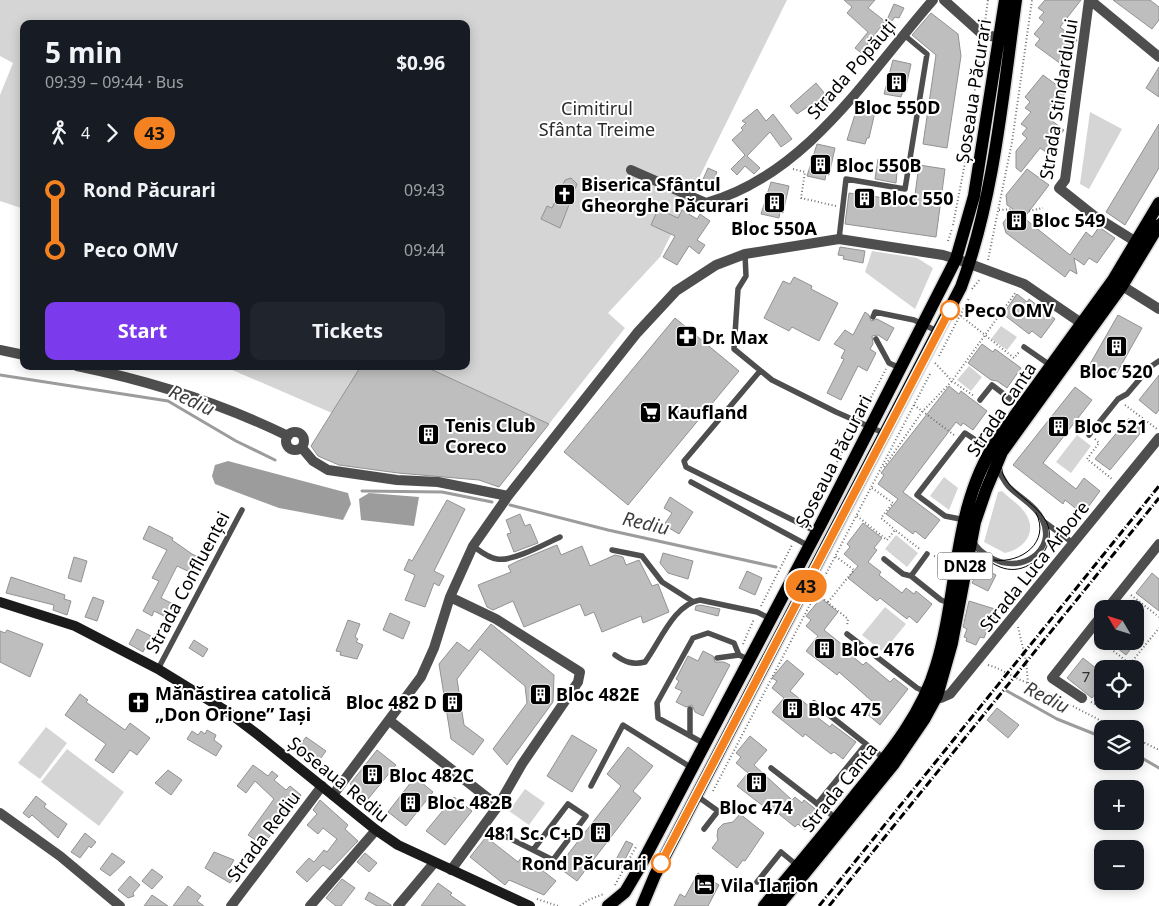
<!DOCTYPE html>
<html lang="en">
<head>
<meta charset="utf-8">
<style>
  body { margin:0; font-family:"Noto Sans",sans-serif; background:#20242c; color:#f1f3f6; height:100vh; display:flex; flex-direction:column; font-size:19px; white-space:nowrap }
  * { box-sizing:border-box; margin:0 }
  p { font-size:16px; color:#9ea1a6 }
  .icon { flex:none; width:28px; height:28px; fill:none; stroke:currentColor; stroke-width:2; stroke-linecap:round; stroke-linejoin:round }
  .map { position:relative; flex:1; overflow:hidden }
  .drawer { position:absolute; left:20px; top:20px; width:450px; height:350px; display:flex; flex-direction:column; background:#171b24; border-radius:10px; box-shadow:0 2px 12px #0003 }
  .drawer>* { flex:none }
  .badge { padding:0 10px; border-radius:16px; font-size:18px; line-height:32px }
  .needle { width:32px; rotate:308deg }
  .controls { position:absolute; left:1094px; top:600px; display:grid; gap:10px }
  .controls a { display:grid; place-items:center; width:50px; height:50px; border-radius:10px; background:#171b24; box-shadow:0 2px 12px #0003; font-size:25px }
  .map>.badge { position:absolute; translate:-50% -50%; box-shadow:0 0 0 2px #fff }
  .legs { display:flex; align-items:center; gap:8px; height:55px; padding:0 25px; font-size:16px }
  .legs p { margin-inline-start:auto }
  .summary { display:flex; align-items:center; justify-content:space-between; height:85px; padding:0 25px }
  h1 { font-size:28px; font-weight:700; line-height:38px }
  .action { display:flex; gap:10px; margin-top:auto; padding:10px 25px }
  .action a { flex:1; height:58px; border-radius:10px; background:#7c3aed; color:#fff; font-size:20px; font-weight:700; line-height:58px; text-align:center }
  .action a+a { background:#20242c; color:#f1f3f6 }
  ul { padding:0 25px; list-style:none }
  li { display:flex; align-items:center; gap:18px; height:60px; font-size:19px }
  li i { display:grid; place-items:center; width:8px; height:100%; margin:0 6px; background:currentColor }
  li i::after { content:''; width:12px; height:12px; margin:-6px; border:4px solid; border-radius:50%; background:#171b24 }
  li p { margin-inline-start:auto }
  li:first-child i { background:linear-gradient(#0000 50%,currentColor 0) }
  li:last-child i { background:linear-gradient(currentColor 50%,#0000 0) }
  .map>svg:first-child { display:block }
</style>
</head>
<body>
<div class="map">
<svg width="1159" height="906" viewBox="0 0 1159 906">
  <rect width="100%" height="100%" fill="#fff"/>
  <path fill="#d5d5d5" d="M0 0H787L660 257 608 313 625 328 549 424 424 366H466V24H24V209L0 201V95L13 63 0 56Z
    M1090 112 1122 129 1089 189 1080 184Z
    M872 251 917 258 933 268 915 309 865 272Z
    M1001 326 1017 337 1007 350 991 339Z
    M223 366H361L332 413Z
    M969 366 982 377 971 391 957 380Z
    M1077 435 1091 446 1071 473 1056 462Z
    M944 477 958 488 949 510 930 496Z
    M1002 491C1010 499 1022 506 1027 516 1037 534 1022 550 1005 553L984 542 998 492Z
    M896 535 918 553 907 567 885 549Z
    M885 607 906 624 883 652 862 635Z
    M46 727 67 743 40 779 18 763Z
    M67 749 124 792 99 826 41 782Z
    M525 789 545 803 529 825 509 811Z"/>
  <path fill="#9c9c9c" d="M228 461 348 493 351 504 343 520 279 508 215 484 212 476 215 465Z
    M369 493 419 497 414 526 361 520 359 499Z"/>
  <g fill="none" stroke-linecap="round" stroke-linejoin="round">
    <path stroke="#9c9c9c" stroke-width="3" d="M0 375 168 401 236 441 275 460
      M362 491 442 492 492 502
      M510 505 608 530 776 567
      M1007 691 1057 719 1102 737
      M1135 754 1159 768"/>
  </g>
  <path fill="#bebebe" stroke="#929292" d="M844 0H875L868 8 886 22 894 4 904 8 899 18 895 17 884 31 880 28 867 44 875 50 869 59 855 48 868 32 847 13 852 7Z
    M1045 0H1081L1060 27 1077 40 1061 64 1035 45 1040 39 1034 34 1044 22 1039 18 1044 12 1038 8Z
    M1113 0H1150L1159 7V20L1152 29Z
    M931 13 958 34 961 56 947 148 923 144 936 55 912 35Z
    M893 60 911 64 905 91H903L901 97 884 94Z
    M1159 67V97L1146 88Z
    M1043 75 1066 92 1047 117 1064 130 1046 152 1040 148 1021 172 1016 168V151L1027 138 1022 134 1027 128 1021 124 1031 112 1025 108 1030 102 1025 97Z
    M816 83 831 101 819 110 813 103 797 114 790 106Z
    M857 108 875 112 869 138H867L865 144 847 140Z
    M757 109 766 121 773 114 792 139 781 147 770 132 747 156 760 168 754 174 745 166 737 175 731 169 745 155 732 140 743 130 741 128 746 123 742 121Z
    M1159 124V168L1125 225 1106 212Z
    M817 144 835 148 829 175 826 174 825 180 807 176Z
    M878 159 898 162 896 183 875 179Z
    M919 165 945 169 936 237 845 224 849 193 914 202Z
    M708 168 717 172 709 190 700 186Z
    M1027 169 1049 185 1024 218 1070 255 1086 232 1092 237 1099 227 1115 238 1097 263 1089 258 1084 265 1074 258 1077 274 1070 270 1065 277 1006 233 1003 223 1013 209 1007 205 1006 195Z
    M571 178 577 184 560 228 541 219 547 206 552 208 565 180Z
    M771 182 789 186 783 213 780 212 779 218 761 214Z
    M658 209 678 218 682 210 697 219 700 214 710 221 697 240 705 245 699 254 689 246 677 265 663 257 675 236 651 225Z
    M840 247 865 251 863 263 843 259 844 256 838 255Z
    M794 277 812 286 811 289 838 303 819 341 792 327 789 331 764 318 783 281 790 284Z
    M1017 294 1027 302 1029 299 1055 319 1041 338 1032 331 1029 334 1003 314Z
    M865 312 869 315 871 321 877 319 894 328 887 341 878 335 872 336 873 344 870 349 876 353 867 371 858 366 841 400 827 393 844 359 841 358 845 350 834 344 845 330 853 335Z
    M1118 315 1142 328 1114 378 1090 364Z
    M675 318 739 371 628 505 564 452Z
    M982 344 993 352 995 349 1021 368 1007 388 997 381 991 380 968 363Z
    M361 366H424L549 424 499 487 479 480 398 473 339 465 318 456 311 446Z
    M1159 375V410L1156 414 1139 400Z
    M949 386 959 394 961 391 987 411 973 430 963 423 961 426 956 422 903 492 940 520 925 539 915 531 913 534 886 514 898 499 878 484 884 475 881 473Z
    M1075 387 1092 400 1043 463 1076 489 1084 478 1100 491 1083 514 1065 500 1063 504 1013 465Z
    M1129 418 1143 430 1110 470 1095 459Z
    M670 497 693 512 679 534 664 525 672 513 664 508Z
    M447 500 465 509 434 571 444 576 439 586 434 583 425 607 405 600 415 575 404 570 409 559 412 561Z
    M520 514 525 526 530 524 538 543 514 552 507 534 511 533 506 520Z
    M863 523 882 538 874 548 877 550 868 562 881 572 879 575 902 593 906 588 914 594 916 591 932 604 917 623 909 616 907 619 880 598 877 601 848 578 858 566 844 554 850 547 847 544Z
    M149 526 173 538 172 540 192 554 203 559 196 575 177 566 161 598 175 605 168 618 154 611 152 616 143 611 159 581 152 578 167 550 143 539Z
    M557 545 561 555 582 546 590 566 615 555 623 557 626 565 639 560 652 586 658 584 669 612 643 623 641 616 602 632 594 612 585 616 580 604 524 627 513 601 493 610 487 607 478 585 511 572 508 566 518 561Z
    M663 553 693 561 688 579 668 573 660 563Z
    M74 557 87 561 81 582 68 578Z
    M980 567 996 575 988 591 972 583Z
    M747 571 762 578 755 595 739 588Z
    M1152 573 1159 579V611L1136 593Z
    M11 577 65 595 64 599 71 601 67 615 53 610 54 605 6 593Z
    M93 597 104 601 97 621 85 617Z
    M821 598 838 612 824 630 844 646 842 648 863 665 866 662 890 682 894 678 908 689 880 725 866 713 874 703 839 672 837 675 806 651 818 636 806 626 811 620 806 616Z
    M969 601 998 610 992 626 989 625 984 638 980 637 976 645 966 641 967 638 964 637 967 629 963 627Z
    M700 605 720 609 718 616 695 610 696 606Z
    M390 613 410 622 403 639 383 630Z
    M348 620 360 624 355 637 358 639 356 642 363 645 357 659 340 655 341 652 336 651Z
    M491 624 554 675 553 702 507 765 493 749 527 703 525 686 480 649 457 679 464 725 484 740 473 755 451 739 439 664 457 642 469 651Z
    M137 629 151 636 143 652 129 644Z
    M7 630 43 644 30 677 0 662V631L5 633Z
    M194 640 208 649 203 657 189 648Z
    M1108 641H1137L1126 655Z
    M703 651 713 656 715 662H724L730 665 703 716 695 712 692 705 686 707 676 702 682 691 675 688 679 681 676 679 688 656 698 661Z
    M1083 658 1102 673V685L1092 698 1067 678Z
    M787 660 804 674 790 691 810 707 808 710 830 727 832 724 856 742 843 759 834 752 831 754 805 734 803 737 772 712 784 698 772 688 777 681 772 678Z
    M80 694 88 700 86 702 125 730 130 723 150 738 137 755 130 750 113 773 95 760 106 744 65 715Z
    M997 708 1019 725 1008 738 987 720Z
    M207 730 216 735 214 740 222 746 216 756 187 739 192 731 198 735 201 731 205 734Z
    M572 735 597 750 572 792 547 776Z
    M750 736 767 750 754 765 792 800 795 797 802 803 804 800 819 812 805 830 798 824 795 827 769 806 767 809 737 786 748 773 736 763 741 757 736 753Z
    M306 737 326 751 318 762 316 760 313 764 295 752Z
    M628 747 653 766 633 791 641 798 577 881 558 867 621 786 607 774Z
    M377 750 396 765 368 799 350 784Z
    M253 765 268 776 272 771 278 776 274 780 286 790 290 786 301 795 263 845 248 835 274 799 255 781 246 793 237 786Z
    M168 770 182 780 171 795 155 783Z
    M415 777 433 792 406 826 388 812Z
    M36 796 46 804 44 807 67 824 58 838 32 815 29 818 23 813Z
    M454 797 472 811 445 845 426 831Z
    M320 800 348 825 345 829 358 841 330 870 323 865 307 882 296 872 309 858 314 862 324 850 327 852 337 839 323 828 318 834 307 825 317 814 313 810Z
    M740 814 764 833 745 861 743 860 737 868 712 848 718 840 717 836 718 829 723 824 733 822Z
    M85 833 96 842 91 848 89 846 80 858 71 852Z
    M486 837 518 862 523 855 556 881 544 895 509 880 505 885 470 857Z
    M626 841 633 844 619 871 612 867Z
    M214 852 234 860 228 870 236 874 230 883 205 868Z
    M112 853 125 862 110 876 100 869Z
    M365 853 377 863 369 872 357 862Z
    M152 869 163 877 152 889 142 881Z
    M698 873 719 885 708 906H674L680 894 685 897Z
    M130 876 140 885 133 893 134 896 128 898 118 890Z
    M342 879 355 888 341 906H336L326 898Z
    M438 883 452 893 450 895 466 906H421Z
    M188 886 201 896 197 901 204 906H173Z
    M369 892 391 905V906H377L365 899Z
    M152 895 168 906H144Z"/>
  <g fill="none" stroke-linecap="round" stroke-linejoin="round">
    <defs>
      <path id="primary" d="M608 906 625 892 641 865 822 522 956 259 974 196 1005 0
        M642 906 655 875 961 287C994 198 1003 94 1016 0
        M764 906C795 869 826 832 856 794 887 756 922 715 936 666 959 592 952 507 997 440L1113 280 1159 203
        M778 906 893 765 925 718 937 696 952 643 975 522 986 490 1002 452 1122 286 1159 225"/>
    </defs>
    <use href="#primary" stroke="#dbdbdb" stroke-width="15"/>
    <path stroke="#707070" stroke-width="2" stroke-dasharray="1 2.5" stroke-linecap="butt" d="M985 22 988 0
      M793 169 805 172 801 198 836 206
      M999 210 1013 209
      M1029 211 1043 208
      M953 225 965 163 981 44
      M948 241 952 229
      M988 260 1012 142 1032 0
      M972 289 980 279
      M961 316 1014 358 1019 352
      M939 356 969 298
      M935 363 952 381 974 396
      M914 405 954 435
      M1125 405 1157 429
      M861 416 886 369
      M1095 439 1099 443 1087 459 1112 479
      M884 467 922 412 952 381 1016 292
      M872 488 893 503 881 518 895 530
      M857 516 887 540 895 530 921 550
      M808 518 854 429
      M934 556 947 560
      M816 593 848 619 847 626
      M1131 595 1159 617
      M828 602 854 570 835 556
      M761 606 792 545
      M1018 627 1026 661 1028 683
      M1097 638 1130 664
      M743 644 754 619
      M988 665C1003 669 1013 678 1028 683L1117 729
      M1126 669 1159 628
      M1091 702 1097 705 1102 698
      M1135 738 1159 750
      M713 791 930 374
      M615 885 637 845
      M537 899 558 906
      M580 906 588 900 604 894"/>
    <path stroke="#4e4e4e" stroke-width="5.5" d="M839 239 846 179 905 189 927 54 903 34
      M745 254 746 276 738 289 734 349 772 380 836 412 886 434
      M873 317 875 312 914 320 939 332
      M876 339 889 363 900 368
      M1024 347 1050 365
      M760 371 684 461 686 467 817 532
      M980 400 992 385 1022 408
      M1089 435 1118 399 1127 394 1150 367 1159 361
      M691 482 809 546
      M965 520 945 516 917 495 965 433 992 451
      M1043 521 1073 543
      M974 542C977 549 983 553 990 557 1019 576 1058 551 1042 519 1036 506 1019 497 1009 487 1004 482 1001 473 996 469
      M473 546C480 551 488 558 497 559 512 562 545 544 560 537
      M612 550 642 556 662 582 692 601
      M884 559 903 574 911 576 941 600 949 603
      M911 576 927 554
      M847 634 917 688 926 692
      M615 655C625 662 632 665 645 662 660 642 674 604 700 600L757 612 771 619
      M717 658 739 655 750 660
      M158 669 242 510
      M814 703 885 759
      M690 736V709
      M705 744 658 718 657 703 693 638 708 633 734 643 739 655
      M771 768 837 819
      M591 786 623 725 692 768
      M697 796 718 811 704 829
      M817 804 866 744
      M483 825 533 850 568 804 586 816 553 860 533 850
      M757 882 781 852 798 866"/>
    <path stroke="#4e4e4e" stroke-width="10" d="M944 0 983 35 1006 38
      M1089 0 1065 180 1059 188 1093 215 1141 245
      M1090 0 1159 57
      M631 170 706 203C807 175 868 74 933 0
      M1116 282 1159 309
      M0 350 24 355
      M77 366C150 381 221 403 288 436
      M286 441a9 9 0 1 1 18 0a9 9 0 1 1-18 0Z
      M302 448 313 461 328 470 397 480 438 482 508 496
      M450 597 496 619 580 672 578 682 522 764 498 806
      M1107 609 1159 544
      M932 694 941 698 950 694 1159 438
      M1082 698 1052 678 1102 615
      M390 721 498 806 451 870
      M333 795 421 677 434 648 450 597 473 546 508 496 637 333 676 291 716 265 745 254 839 239 943 255 956 259
      M0 813 60 856 120 906
      M231 906 322 786
      M310 906 376 830
      M398 906 434 863"/>
    <path stroke="#4e4e4e" stroke-width="10" d="M962 261 1024 284 1087 327"/>
    <path stroke="#1b1b1b" stroke-width="10" d="M0 602 75 626 158 669 228 712 257 734 376 830 398 845 530 906"/>
    <use href="#primary" stroke="#000" stroke-width="12"/>
    <path stroke="#000" stroke-width="1" d="M1159 209C1139 243 1120 277 1097 309 1053 372 998 429 974 503 971 513 966 526 968 536 971 550 988 562 1000 567 1010 571 1020 570 1029 565 1038 560 1045 553 1048 543 1058 510 1012 499 1003 474 998 458 1004 444 1012 431L1119 284 1159 218
      M994 560C1021 564 1051 542 1036 513"/>
    <path stroke="#000" stroke-width="3" stroke-dasharray="8 2.5 1 2.5" stroke-linecap="butt" d="M819 906 1159 486
      M829 906 1159 498"/>
  </g>
  <g fill="none" stroke-linecap="round" stroke-linejoin="round">
    <defs>
      <path id="line-1" d="M661 863 950 310"/>
    </defs>
    <use href="#line-1" stroke="#fff" stroke-width="11"/>
    <use href="#line-1" stroke="#f58220" stroke-width="8"/>
  </g>
  <defs>
    <symbol id="building-square" viewBox="-11 -11 22 22"><rect x="-9" y="-9" width="18" height="18" rx="4" fill="#000" stroke="#fff"/><path d="M-4-6H4V6H1V3H-1V6H-4ZM-2.5-4.3h1.7v1.8h-1.7ZM.8-4.3h1.7v1.8H.8ZM-2.5-1h1.7V.8h-1.7ZM.8-1h1.7V.8H.8Z" fill="#fff"/></symbol>
    <symbol id="church-square" viewBox="-11 -11 22 22"><rect x="-9" y="-9" width="18" height="18" rx="4" fill="#000" stroke="#fff"/><path d="M-1.2-6h2.4v3.5h3.3v2.4h-3.3V6h-2.4V-.1h-3.3v-2.4h3.3Z" fill="#fff"/></symbol>
    <symbol id="pharmacy-square" viewBox="-11 -11 22 22"><rect x="-9" y="-9" width="18" height="18" rx="4" fill="#000" stroke="#fff"/><path d="M-2-6h4v4h4v4h-4v4h-4v-4h-4v-4h4Z" fill="#fff"/></symbol>
    <symbol id="supermarket-square" viewBox="-11 -11 22 22"><rect x="-9" y="-9" width="18" height="18" rx="4" fill="#000" stroke="#fff"/><path d="M-6-5.5h2.5l.6 2H6L4.5 2H-2.5L-4.4-4H-6ZM-1.5 3.2a1.3 1.3 0 1 0 .1 0ZM3 3.2a1.3 1.3 0 1 0 .1 0Z" fill="#fff"/></symbol>
    <symbol id="hotel-square" viewBox="-11 -11 22 22"><rect x="-9" y="-9" width="18" height="18" rx="4" fill="#000" stroke="#fff"/><path d="M-6-4.5h1.5V1H6V5H4.5V3h-9V5H-6ZM-4 0a1.8 1.8 0 1 1 3.6 0ZM.5 0V-2.5h3Q6-2.5 6 0Z" fill="#fff"/></symbol>
  </defs>
  <g fill-rule="evenodd">
    <use href="#building-square" x="884" y="70" width="25" height="25"/>
    <use href="#building-square" x="808" y="152" width="25" height="25"/>
    <use href="#church-square" x="552" y="182" width="25" height="25"/>
    <use href="#building-square" x="852" y="186" width="25" height="25"/>
    <use href="#building-square" x="762" y="190" width="25" height="25"/>
    <use href="#building-square" x="1004" y="208" width="25" height="25"/>
    <use href="#pharmacy-square" x="674" y="324" width="25" height="25"/>
    <use href="#building-square" x="1104" y="334" width="25" height="25"/>
    <use href="#supermarket-square" x="638" y="400" width="25" height="25"/>
    <use href="#building-square" x="1046" y="414" width="25" height="25"/>
    <use href="#building-square" x="416" y="422" width="25" height="25"/>
    <use href="#building-square" x="812" y="636" width="25" height="25"/>
    <use href="#building-square" x="528" y="682" width="25" height="25"/>
    <use href="#building-square" x="440" y="690" width="25" height="25"/>
    <use href="#church-square" x="126" y="690" width="25" height="25"/>
    <use href="#building-square" x="780" y="696" width="25" height="25"/>
    <use href="#building-square" x="360" y="762" width="25" height="25"/>
    <use href="#building-square" x="744" y="770" width="25" height="25"/>
    <use href="#building-square" x="398" y="790" width="25" height="25"/>
    <use href="#building-square" x="588" y="820" width="25" height="25"/>
    <use href="#hotel-square" x="692" y="872" width="25" height="25"/>
  </g>
  <g fill="#fff" stroke="#f58220" stroke-width="2.5">
    <circle cx="950" cy="310" r="9"/>
    <circle cx="661" cy="863" r="9"/>
  </g>
  <g text-anchor="middle" dominant-baseline="central" stroke-width="4" stroke-linejoin="round" paint-order="stroke">
    <g font-size="15" fill="#303030">
      <text x="1086" y="676">7</text>
    </g>
    <rect fill="#fff" stroke="#4c4c4c" stroke-width="1" x="937.5" y="552.5" width="55" height="27" rx="4"/>
    <g font-size="16" font-weight="bold" fill="#000">
      <text x="965" y="566">DN28</text>
    </g>
    <g font-size="18" fill="#000" stroke="#fff">
      <text transform="translate(851 69) rotate(-49)">Strada Popăuți</text>
      <text transform="translate(973 91) rotate(-81)">Șoseaua Păcurari</text>
      <text transform="translate(1058 99) rotate(-81)">Strada Stindardului</text>
      <text transform="translate(1001 409) rotate(-56)">Strada Canta</text>
      <text transform="translate(833 461) rotate(-63)">Șoseaua Păcurari</text>
      <text transform="translate(1034 566) rotate(-51)">Strada Luca Arbore</text>
      <text transform="translate(187 582) rotate(-62)">Strada Confluenței</text>
      <text transform="translate(339 779) rotate(39)">Șoseaua Rediu</text>
      <text transform="translate(839 787) rotate(-51)">Strada Canta</text>
      <text transform="translate(263 836) rotate(-53)">Strada Rediu</text>
    </g>
    <g font-size="18" font-weight="bold" fill="#000" stroke="#fff" text-anchor="start">
      <text x="897" y="107" text-anchor="middle">Bloc 550D</text>
      <text x="836" y="165">Bloc 550B</text>
      <text x="581" y="184">Biserica Sfântul<tspan x="581" dy="21">Gheorghe Păcurari</tspan></text>
      <text x="880" y="198">Bloc 550</text>
      <text x="1032" y="220">Bloc 549</text>
      <text x="774" y="228" text-anchor="middle">Bloc 550A</text>
      <text x="702" y="337">Dr. Max</text>
      <text x="1116" y="371" text-anchor="middle">Bloc 520</text>
      <text x="667" y="412">Kaufland</text>
      <text x="445" y="425">Tenis Club<tspan x="445" dy="21">Coreco</tspan></text>
      <text x="1074" y="426">Bloc 521</text>
      <text x="841" y="649">Bloc 476</text>
      <text x="155" y="693">Mănăstirea catolică<tspan x="155" dy="21">„Don Orione” Iași</tspan></text>
      <text x="556" y="694">Bloc 482E</text>
      <text x="437" y="702" text-anchor="end">Bloc 482 D</text>
      <text x="808" y="709">Bloc 475</text>
      <text x="389" y="775">Bloc 482C</text>
      <text x="427" y="802">Bloc 482B</text>
      <text x="756" y="807" text-anchor="middle">Bloc 474</text>
      <text x="584" y="833" text-anchor="end">481 Sc. C+D</text>
      <text x="721" y="885">Vila Ilarion</text>
    </g>
    <g font-size="18" fill="#2c2c2c" stroke="#fff">
      <text x="597" y="108">Cimitirul<tspan x="597" dy="21">Sfânta Treime</tspan></text>
    </g>
    <g font-size="18" font-weight="bold" fill="#000" stroke="#fff" text-anchor="start">
      <text x="964" y="310">Peco OMV</text>
      <text x="647" y="863" text-anchor="end">Rond Păcurari</text>
    </g>
    <g font-size="19" font-style="italic" fill="#3d3d3d" stroke="#fff">
      <text transform="translate(192 400) rotate(25)">Rediu</text>
      <text transform="translate(646 523) rotate(13)">Rediu</text>
      <text transform="translate(1047 697) rotate(27)">Rediu</text>
    </g>
  </g>
</svg>
<div class="controls">
<a><svg class="needle" viewBox="-14 -14 28 28"><path d="M0-13l5 13h-10z" fill="#e53935"/><path d="M0 13l5-13h-10z" fill="#9ea1a6"/></svg></a>
<a><svg class="icon" aria-label="locate" viewBox="0 0 24 24"><circle cx="12" cy="12" r="6"/><path d="M12 2v4M12 18v4M2 12h4M18 12h4"/></svg></a>
<a><svg class="icon" aria-label="layers" viewBox="0 0 24 24"><path d="M12 4l9 5-9 5-9-5zM3 14l9 5 9-5"/></svg></a>
<a>+</a>
<a>−</a>
</div>
<b class="badge" style="left:806px;top:586px;background:#f58220;color:#111">43</b>
<section class="drawer">
<div class="summary"><div><h1>5 min</h1><p>09:39 – 09:44 · Bus</p></div><b>$0.96</b></div>
<div class="legs"><svg class="icon" aria-label="walk" viewBox="0 0 24 24"><circle cx="13" cy="4" r="2"/><path d="M13 8l-2 6 4 7M11 14l-3 7M7 12l3-4h3l4 4"/></svg>4<svg class="icon" aria-label="forward" viewBox="0 0 24 24"><path d="M9 5l7 7-7 7"/></svg><b class="badge" style="background:#f58220;color:#111">43</b></div>
<ul>
<li><i style="color:#f58220"></i><b>Rond Păcurari</b><p>09:43</p></li>
<li><i style="color:#f58220"></i><b>Peco OMV</b><p>09:44</p></li>
</ul>
<div class="action"><a>Start</a><a>Tickets</a></div>
</section>
</div>
</body>
</html>
